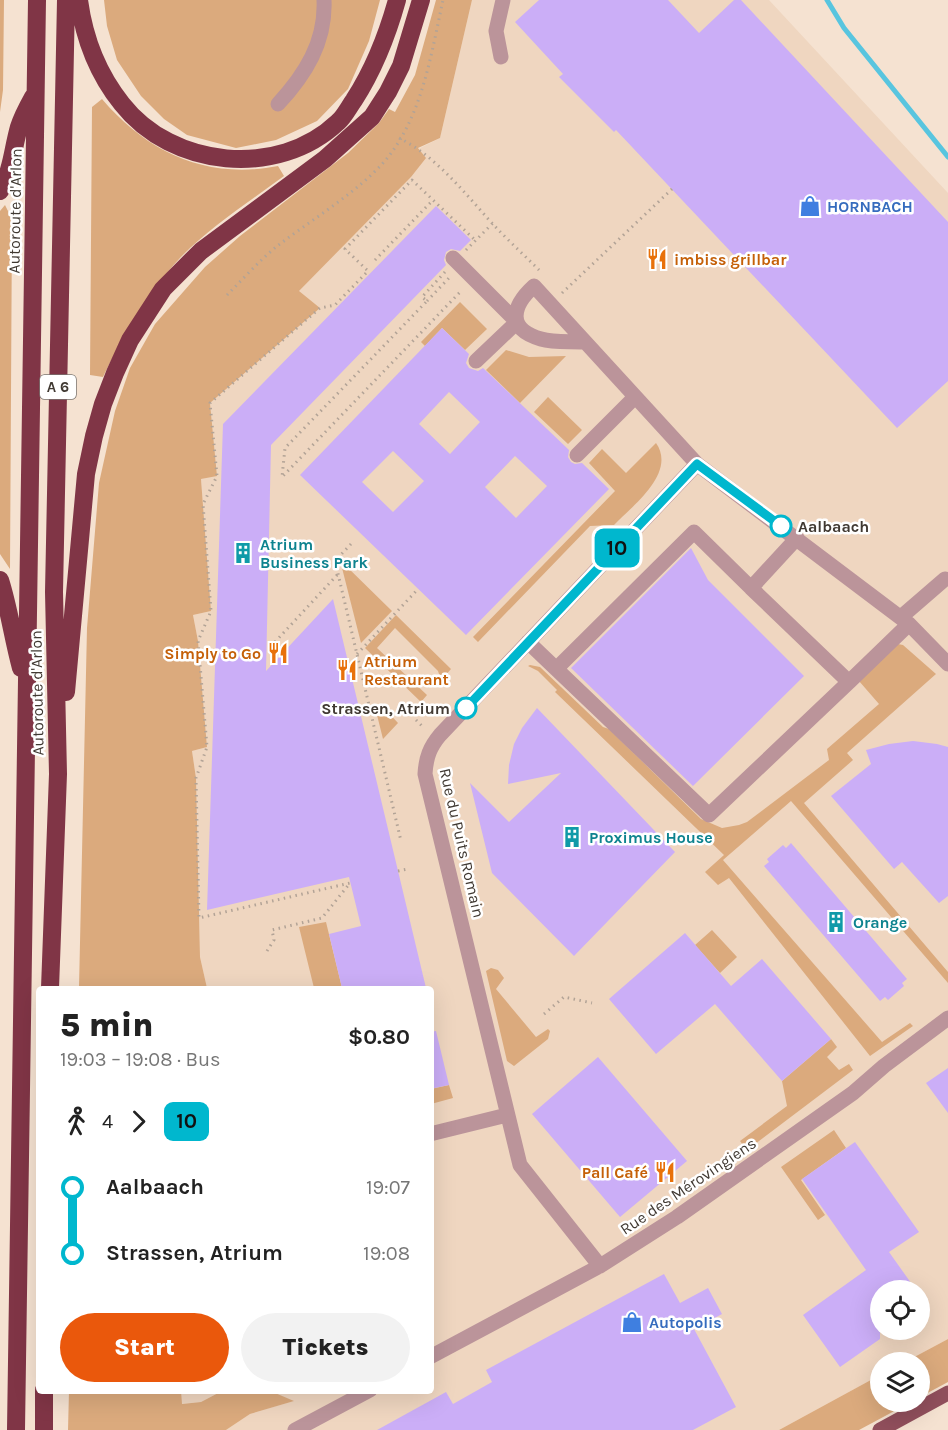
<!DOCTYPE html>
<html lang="en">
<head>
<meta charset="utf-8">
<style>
  body { margin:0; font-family:Karla,sans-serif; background:#f2f2f2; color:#222; height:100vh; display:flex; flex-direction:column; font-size:22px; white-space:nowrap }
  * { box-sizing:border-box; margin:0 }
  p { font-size:20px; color:#767676 }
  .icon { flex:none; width:33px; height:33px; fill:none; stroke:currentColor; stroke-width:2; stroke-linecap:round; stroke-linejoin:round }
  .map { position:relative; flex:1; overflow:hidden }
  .drawer { position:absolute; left:36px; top:986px; width:398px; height:408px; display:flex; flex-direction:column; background:#fff; border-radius:6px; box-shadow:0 6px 24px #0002 }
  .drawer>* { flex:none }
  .badge { padding:0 12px; border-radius:9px; font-size:21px; line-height:39px }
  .fabs { position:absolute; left:870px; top:1280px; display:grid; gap:12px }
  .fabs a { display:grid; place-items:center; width:60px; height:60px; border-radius:50%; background:#fff; box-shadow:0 6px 24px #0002; font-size:30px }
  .map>.badge { position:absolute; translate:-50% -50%; box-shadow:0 0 0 3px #fff }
  .legs { display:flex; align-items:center; gap:9px; height:66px; padding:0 24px; font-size:20px }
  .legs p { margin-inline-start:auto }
  .head { display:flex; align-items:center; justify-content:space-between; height:102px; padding:0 24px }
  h1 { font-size:33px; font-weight:800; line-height:45px }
  .action { display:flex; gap:12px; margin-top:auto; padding:12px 24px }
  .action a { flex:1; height:69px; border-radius:36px; background:#ea580c; color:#fff; font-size:24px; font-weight:800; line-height:69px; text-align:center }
  .action a+a { background:#f2f2f2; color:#222 }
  ul { padding:0 24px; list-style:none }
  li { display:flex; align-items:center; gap:21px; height:66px; font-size:22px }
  li i { display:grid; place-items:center; width:9px; height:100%; margin:0 8px; background:currentColor }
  li i::after { content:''; width:15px; height:15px; margin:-8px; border:4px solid; border-radius:50%; background:#fff }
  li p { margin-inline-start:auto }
  li:first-child i { background:linear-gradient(#0000 50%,currentColor 0) }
  li:last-child i { background:linear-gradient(currentColor 50%,#0000 0) }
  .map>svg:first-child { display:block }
</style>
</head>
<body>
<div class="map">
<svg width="948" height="1430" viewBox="0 0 948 1430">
  <rect width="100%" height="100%" fill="#f5e2d1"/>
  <path fill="#efd6c0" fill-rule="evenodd" d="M472 0H769L948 193V1339L905 1362H880V1375L779 1430H226L250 1414 293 1401 268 1391 430 1390V988H207L200 957 196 778 192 751 207 747 198 641 193 615 211 611 201 479 217 475 210 403 320 308 298 291 411 177 418 149 440 138ZM880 1290H920V1329H880Z
    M181 1391H222L201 1402 181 1404Z"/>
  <path fill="#dbaa7d" d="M0 0H4L3 90 0 112Z
    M104 0H380L369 41 348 89 317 121 276 140 236 148 187 135 164 119 141 96 117 60 107 26Z
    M436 0H472L440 138 418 148 426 158 411 177 299 291 320 308 210 403 217 476 201 479 211 611 193 615 198 641 207 747 192 751 196 778 200 957 207 988H79L87 628 99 483 115 411 130 368 155 324 205 267 240 236 348 153 379 123 389 109 395 112 415 75Z
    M102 99C148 153 207 180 278 166L284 176C249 202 210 227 180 258 148 292 123 336 103 377L90 375 92 107Z
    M5 205 12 219 10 569 0 554V211Z
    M460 302 487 329 465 350 442 328 425 346 421 342Z
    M506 350 529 357 566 356 520 403 486 370Z
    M548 397 582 430 568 444 534 412Z
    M656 443C677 473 632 506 614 525L590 526 478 642 473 637 615 491 589 463 602 449 626 473Z
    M340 560 392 611 361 643Z
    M396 615 451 669 444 677 439 674 438 671 395 628 377 648 427 695 421 702 365 648Z
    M898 644 903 645 936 674 847 753 853 760 804 803 948 972V983L791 801 723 860 882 1042 910 1023 913 1026 870 1056 729 878 718 885 705 872 724 855 555 692 557 690 538 671 528 666 530 665 540 667 603 727 609 729 701 819 722 828 739 825 747 822 829 760 827 749 879 704 859 681Z
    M385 709 398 723 383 739 376 711Z
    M326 922 342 988H314L299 927Z
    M712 930 737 957 720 973 695 945Z
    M491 968 498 970 504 978 496 989 536 1037 548 1029 550 1031 548 1039 514 1066 507 1061 486 971Z
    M831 1039 837 1047 827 1057 839 1070 849 1064 853 1070 747 1150 740 1141 787 1106 782 1081Z
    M449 1085 453 1098 431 1104V1089Z
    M834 1130 846 1148 801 1180 825 1215 818 1220 781 1167Z
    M948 1339V1382L920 1397V1362H905Z
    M880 1375V1401H913L859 1430H779Z
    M268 1390 294 1401 250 1414 226 1430H68L69 1391H181L182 1404 201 1402 222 1391Z"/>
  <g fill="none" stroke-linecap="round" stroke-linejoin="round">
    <path stroke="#58c5df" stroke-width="5" d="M827 0 844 28 948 157"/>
  </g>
  <path fill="#cbaef7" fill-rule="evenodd" d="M539 0H668L699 33 734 0H741L948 222V381L897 428 616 130 614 132 559 77 563 74 515 22Z
    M436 206 471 240 460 251 451 249 446 252 444 260 446 265 271 445 266 671 333 599 426 988H342L329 934 361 926 349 877 207 910 223 424Z
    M442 328 469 354 466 363 469 368 478 371 483 368 569 450 568 457 571 462 575 464 582 463 609 489 466 635 300 475ZM449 392 480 422 450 454 419 424ZM393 451 424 481 393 512 362 482ZM515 456 547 486 516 518 485 487Z
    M691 548 708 580 804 676 693 786 571 668Z
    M537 708 675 852 574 956 492 873 470 783 509 822 561 773 508 784 509 765 514 744 522 728Z
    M913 741 937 744 948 747V896L939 903 902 862 894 869 831 796 871 764 866 750 889 744Z
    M791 843 907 979 902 983 904 986 888 1000 885 997 880 1001 764 866 769 862 767 859 783 845 786 848Z
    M685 933 731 986 762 959 831 1039 782 1081 715 1004 656 1054 609 999Z
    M436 1031 449 1085 430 1089V1032Z
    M598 1057 687 1161 620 1217 532 1114Z
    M948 1068V1113L926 1083Z
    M855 1142 919 1232 889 1252 916 1290H880V1339L840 1367 803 1315 866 1270 802 1179Z
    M664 1274 680 1303 708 1288 722 1314 694 1329 736 1407 693 1430H377L446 1392 453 1404 492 1382 486 1370Z"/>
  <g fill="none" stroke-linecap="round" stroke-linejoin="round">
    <path stroke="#b2a396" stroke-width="3" stroke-dasharray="1.5 4.5" stroke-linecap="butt" d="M399 138C433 155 458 185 483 213 500 233 520 251 539 270
      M466 250 493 223
      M375 260 433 200
      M445 272 422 297 427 301 285 448 282 477 462 290
      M562 293 672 189
      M227 295C243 279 259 261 276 247 311 220 355 194 384 162 422 118 431 55 443 0
      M427 301 449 278
      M351 544 335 561 401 841
      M275 642 338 574
      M357 654 418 589
      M416 720 424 728
      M398 871 408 869
      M267 951 274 940 272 930 322 918 350 883 199 918 196 778 207 747 198 641 211 611 203 504 217 476 210 403 320 308 335 305 368 271 345 249 412 180 476 241
      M544 1014 564 997 592 1003"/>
    <path stroke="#bb949a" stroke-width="15" d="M501 57 496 31 503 0
      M278 104C305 75 326 42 324 0
      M453 258 517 322 476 361
      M584 342C570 341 554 343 541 339 506 329 512 306 534 286L697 464 909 624 948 664
      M577 455 635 397
      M797 538 751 588 849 682 909 624
      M901 617 945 579
      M528 642 709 815 849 682
      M556 669 694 532 751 588
      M430 1134 507 1115
      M600 1266 520 1165 425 774C426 757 430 747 440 735L697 464
      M430 1357 600 1266 677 1217 853 1093 884 1066 948 1018
      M295 1430 370 1390"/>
    <path stroke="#914f5c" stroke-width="15" d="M880 1430 948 1393"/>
    <path stroke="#803546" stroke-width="18" d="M79 0C84 38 98 74 122 104 172 168 278 179 338 122 344 117 349 107 354 100 374 69 387 36 397 0
      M0 191C13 167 12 152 19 127 22 117 28 106 33 97
      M0 580C9 608 13 639 21 668
      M66 692 86 474 94 436 103 404 115 373 130 340 163 289 201 251 325 159 372 117 388 92 401 66 421 0
      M50 988 58 774 54 592 66 0
      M16 1430 37 0
      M44 1430V1390"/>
  </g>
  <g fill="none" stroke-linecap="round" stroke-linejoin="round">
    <defs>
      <path id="line-1" d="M466 708 697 464 781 526"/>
    </defs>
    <use href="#line-1" stroke="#fff" stroke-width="14"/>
    <use href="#line-1" stroke="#00b7ce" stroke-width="9"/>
  </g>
  <defs>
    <symbol id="shop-bare" viewBox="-9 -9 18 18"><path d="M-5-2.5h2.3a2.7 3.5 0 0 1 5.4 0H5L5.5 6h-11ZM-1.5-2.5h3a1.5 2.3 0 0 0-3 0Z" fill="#3f7fe0" stroke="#fff" stroke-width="2.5" paint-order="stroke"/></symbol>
    <symbol id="restaurant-bare" viewBox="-9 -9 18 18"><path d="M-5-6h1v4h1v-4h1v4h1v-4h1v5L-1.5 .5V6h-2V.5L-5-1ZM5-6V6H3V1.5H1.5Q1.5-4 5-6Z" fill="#e8710a" stroke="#fff" stroke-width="2.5" paint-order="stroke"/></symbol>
    <symbol id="building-bare" viewBox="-9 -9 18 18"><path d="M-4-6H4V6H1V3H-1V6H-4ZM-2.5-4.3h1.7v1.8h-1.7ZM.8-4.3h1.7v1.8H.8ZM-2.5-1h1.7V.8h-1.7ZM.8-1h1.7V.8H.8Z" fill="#0f9aa8" stroke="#fff" stroke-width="2.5" paint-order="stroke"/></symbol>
  </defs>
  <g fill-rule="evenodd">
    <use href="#shop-bare" x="795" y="191" width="30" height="30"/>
    <use href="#restaurant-bare" x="642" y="244" width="30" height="30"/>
    <use href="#building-bare" x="228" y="538" width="30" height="30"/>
    <use href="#restaurant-bare" x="263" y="638" width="30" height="30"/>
    <use href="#restaurant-bare" x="332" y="655" width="30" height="30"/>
    <use href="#building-bare" x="557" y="822" width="30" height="30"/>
    <use href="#building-bare" x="821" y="907" width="30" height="30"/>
    <use href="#restaurant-bare" x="650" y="1157" width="30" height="30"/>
    <use href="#shop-bare" x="617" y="1307" width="30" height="30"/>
  </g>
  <g fill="#fff" stroke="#00b7ce" stroke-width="3">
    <circle cx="781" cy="526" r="10"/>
    <circle cx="466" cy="708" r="10"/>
  </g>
  <g text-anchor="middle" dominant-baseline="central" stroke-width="5" stroke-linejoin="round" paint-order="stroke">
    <rect fill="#fff" stroke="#797470" stroke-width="1.5" x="40" y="375" width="36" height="24" rx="4.5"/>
    <g font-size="15" font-weight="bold" fill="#403932">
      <text x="58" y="387">A 6</text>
    </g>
    <g font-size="16" font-weight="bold" fill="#366cbe" stroke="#fff" text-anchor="start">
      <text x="827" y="206">HORNBACH</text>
      <text x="649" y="1322">Autopolis</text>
    </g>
    <g font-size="16" fill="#403932" stroke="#fff">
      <text transform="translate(15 211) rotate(-89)">Autoroute d'Arlon</text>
      <text transform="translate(37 693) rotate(-91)">Autoroute d'Arlon</text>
      <text transform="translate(462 843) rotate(77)">Rue du Puits Romain</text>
      <text transform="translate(688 1186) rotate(-34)">Rue des Mérovingiens</text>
    </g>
    <g font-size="16" font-weight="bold" fill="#c56008" stroke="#fff" text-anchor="start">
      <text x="674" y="259">imbiss grillbar</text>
      <text x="261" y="653" text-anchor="end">Simply to Go</text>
      <text x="364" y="661">Atrium<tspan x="364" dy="18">Restaurant</tspan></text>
      <text x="648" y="1172" text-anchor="end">Pall Café</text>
    </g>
    <g font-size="16" font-weight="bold" fill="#403932" stroke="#fff" text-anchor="start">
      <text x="798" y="526">Aalbaach</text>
      <text x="450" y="708" text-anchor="end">Strassen, Atrium</text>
    </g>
    <g font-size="16" font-weight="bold" fill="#0d838f" stroke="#fff" text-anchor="start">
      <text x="260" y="544">Atrium<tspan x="260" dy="18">Business Park</tspan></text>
      <text x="589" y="837">Proximus House</text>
      <text x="853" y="922">Orange</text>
    </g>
  </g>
</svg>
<div class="fabs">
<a><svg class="icon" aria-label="locate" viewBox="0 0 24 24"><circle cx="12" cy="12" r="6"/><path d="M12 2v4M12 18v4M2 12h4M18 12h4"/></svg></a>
<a><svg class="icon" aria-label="layers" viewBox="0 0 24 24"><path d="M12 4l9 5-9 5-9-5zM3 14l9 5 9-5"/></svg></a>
</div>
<b class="badge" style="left:617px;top:548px;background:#00b7ce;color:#111">10</b>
<section class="drawer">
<div class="head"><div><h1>5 min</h1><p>19:03 – 19:08 · Bus</p></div><b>$0.80</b></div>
<div class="legs"><svg class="icon" aria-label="walk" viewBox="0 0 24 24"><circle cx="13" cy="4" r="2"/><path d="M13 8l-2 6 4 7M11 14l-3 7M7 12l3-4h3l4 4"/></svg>4<svg class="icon" aria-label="forward" viewBox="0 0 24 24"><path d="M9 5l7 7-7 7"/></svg><b class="badge" style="background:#00b7ce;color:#111">10</b></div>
<ul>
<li><i style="color:#00b7ce"></i><b>Aalbaach</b><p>19:07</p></li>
<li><i style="color:#00b7ce"></i><b>Strassen, Atrium</b><p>19:08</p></li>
</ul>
<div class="action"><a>Start</a><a>Tickets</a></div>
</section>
</div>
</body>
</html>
